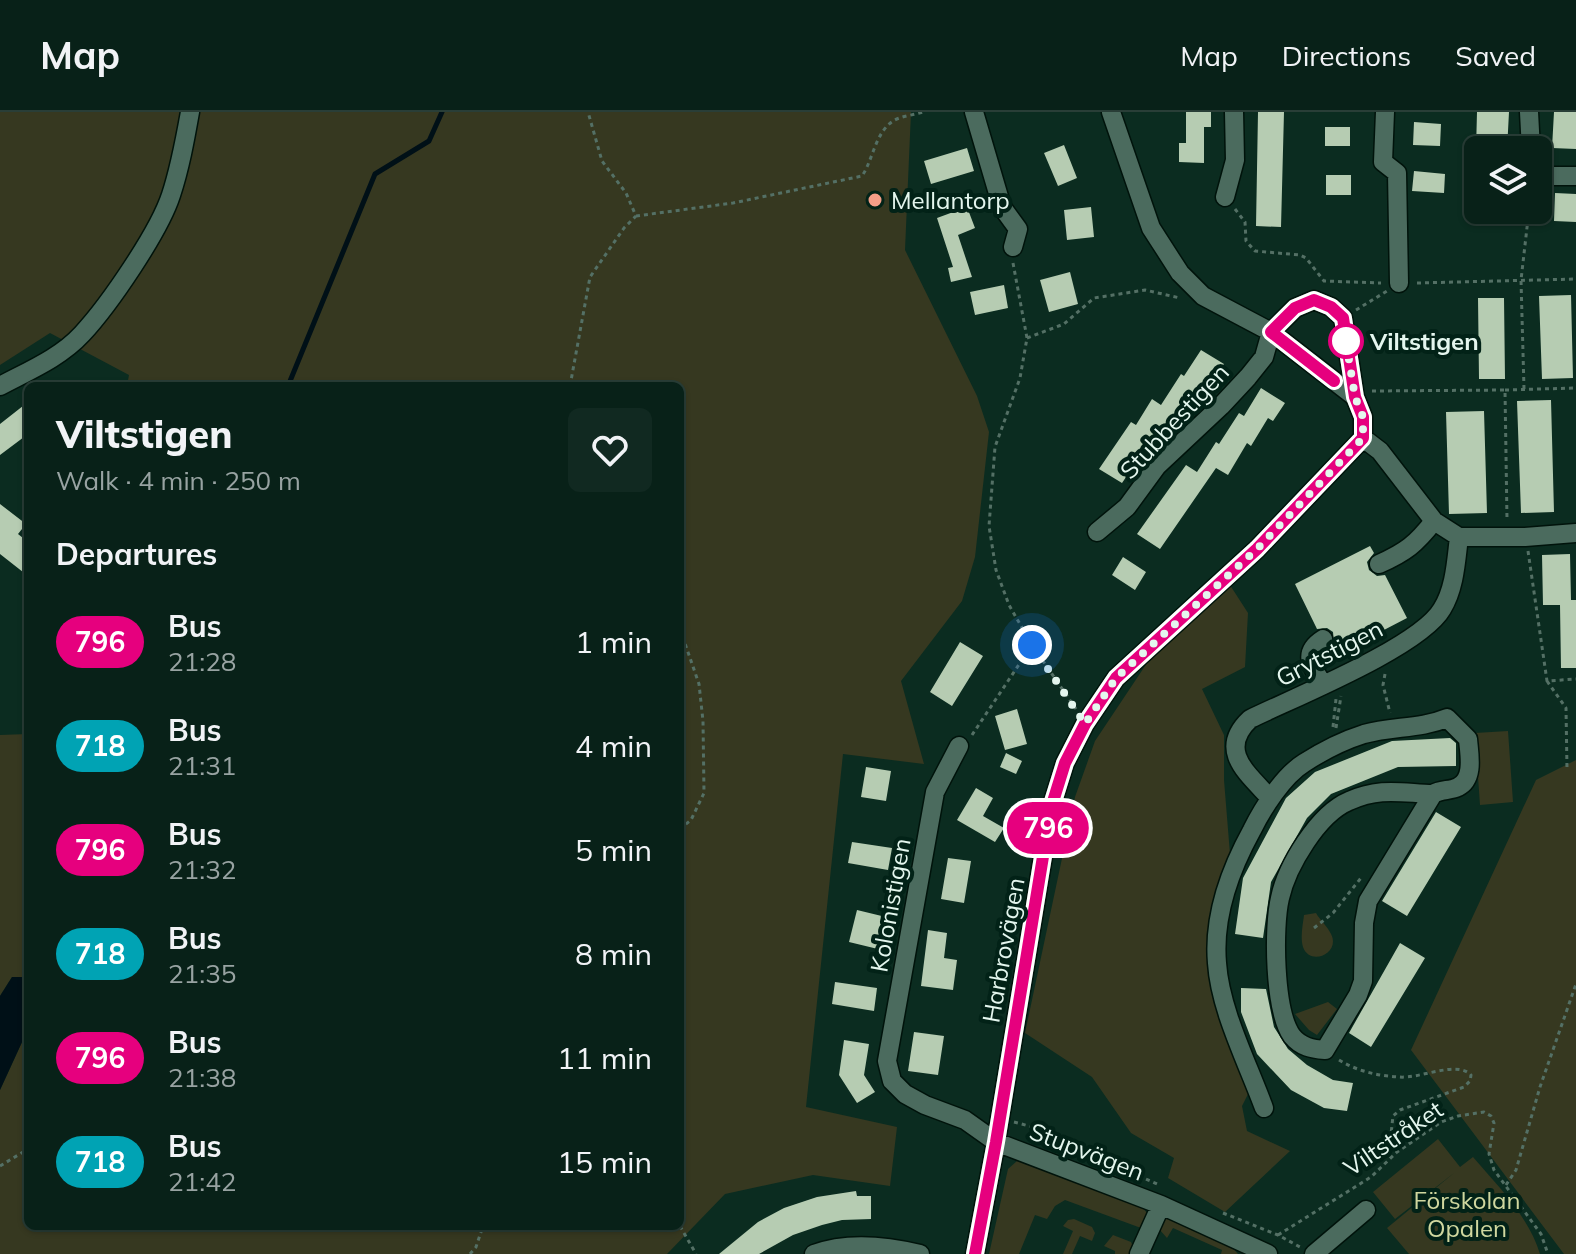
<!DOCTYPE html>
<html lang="en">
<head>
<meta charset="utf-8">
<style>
  body { margin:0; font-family:Mulish,sans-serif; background:#112921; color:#f1f3f6; height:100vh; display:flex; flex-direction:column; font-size:30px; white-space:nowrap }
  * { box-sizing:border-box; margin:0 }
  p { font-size:26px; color:#98a3a2 }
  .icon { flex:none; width:44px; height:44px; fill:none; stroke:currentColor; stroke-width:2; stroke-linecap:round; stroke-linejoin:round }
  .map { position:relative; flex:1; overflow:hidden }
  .details { position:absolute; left:24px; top:270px; width:660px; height:848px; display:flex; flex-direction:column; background:#082118; border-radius:12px; box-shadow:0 2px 6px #0004,0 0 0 2px #293e37 }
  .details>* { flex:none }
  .badge { padding:0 16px; border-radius:26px; font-size:28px; line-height:52px }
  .buttons { position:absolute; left:1464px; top:24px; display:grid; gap:16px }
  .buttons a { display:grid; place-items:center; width:88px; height:88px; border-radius:12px; background:#082118; box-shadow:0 2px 6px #0004,0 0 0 2px #293e37; font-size:40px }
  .you { position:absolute; width:40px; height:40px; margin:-20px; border:6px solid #fff; border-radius:50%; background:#1a73e8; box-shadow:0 0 0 12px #1a73e833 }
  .map>.badge { position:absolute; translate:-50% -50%; box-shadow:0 0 0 4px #fff }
  h2 { padding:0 32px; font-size:30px; line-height:72px }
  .round { display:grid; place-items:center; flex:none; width:84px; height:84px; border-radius:12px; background:#112921 }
  .head { display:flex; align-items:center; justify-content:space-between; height:136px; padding:0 32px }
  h1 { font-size:38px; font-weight:800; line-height:60px }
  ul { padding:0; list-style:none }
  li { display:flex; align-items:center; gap:24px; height:104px; padding:0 32px }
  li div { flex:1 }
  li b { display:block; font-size:30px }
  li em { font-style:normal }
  li .badge { min-width:88px; font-weight:700; text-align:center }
  header { display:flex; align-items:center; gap:48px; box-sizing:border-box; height:112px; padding:0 40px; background:#082118; border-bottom:2px solid #293e37 }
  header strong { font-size:38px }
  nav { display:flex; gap:44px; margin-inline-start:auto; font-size:28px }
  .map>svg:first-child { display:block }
</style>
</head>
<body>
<header>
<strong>Map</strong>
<nav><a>Map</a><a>Directions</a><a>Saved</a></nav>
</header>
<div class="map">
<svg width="1576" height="1142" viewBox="0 0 1576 1142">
  <rect width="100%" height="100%" fill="#0b2c20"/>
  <path fill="#363820" d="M0 0H911L905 138 977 284 989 320 975 445 962 489 901 569 924 652 843 642 806 995 897 1015 890 1074 813 1063 725 1082 667 1142H0V978L28 917V1114H680V274H127L129 263 50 221 0 253Z
    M1228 470 1248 501 1245 555 1202 577 1224 623V668L1230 742 1215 783 1210 826 1249 980 1242 994 1247 1019 1290 1039 1225 1100 1168 1066 1174 1046 1131 1021 1092 965 1025 921 1075 685 1095 629 1149 548Z
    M1508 619 1513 690 1480 693 1475 621Z
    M28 622V865H12L0 884V623Z
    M1576 648V1142H1564L1411 938 1536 668Z
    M1316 801C1320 808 1328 815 1331 822 1341 841 1310 855 1303 835 1300 825 1303 812 1304 803Z
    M1328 890 1337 897 1317 923 1309 918 1295 902Z
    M1438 1027 1460 1055 1473 1045C1498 1074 1529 1105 1540 1142H1409L1387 1116 1454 1061 1395 1107 1373 1080Z
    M1027 1046 1141 1094 1147 1101 1146 1109 1141 1116 1065 1088 1055 1094 1047 1107 1035 1103 1019 1142H989L1008 1057 1017 1049Z
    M1074 1107 1092 1115 1095 1121 1092 1129 1080 1124 1072 1142H1063L1073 1119 1063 1114 1068 1108Z
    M1167 1107H1175L1230 1133 1238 1142H1221L1222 1138 1173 1116 1167 1126 1159 1117 1161 1110Z
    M1113 1123 1131 1130 1134 1137 1132 1142H1115V1139L1104 1134Z"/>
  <path fill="#001017" d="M12 865H28V917L0 978V884Z"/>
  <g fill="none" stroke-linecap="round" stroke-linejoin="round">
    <path stroke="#001017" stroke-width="5" d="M288 274 375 62 429 29 442 0"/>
  </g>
  <path fill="#b6ccb2" d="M1186 0H1211V15H1204V51L1179 50V31H1186Z
    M1258 0H1284L1281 115 1256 114Z
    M1477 0H1509L1507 38H1476Z
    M1554 0H1576V37L1552 36Z
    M1414 10 1441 12 1440 34 1413 33Z
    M1325 15H1350V34H1325Z
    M1064 33 1077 66 1058 74 1044 41Z
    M967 36 974 59 931 72 924 49Z
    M1414 59 1445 62 1444 81 1412 79Z
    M1326 63H1351V83H1326Z
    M1555 81 1576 82V110L1554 109Z
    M967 95 975 116 958 123 972 165 951 170 948 156 953 155 937 106Z
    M1091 95 1094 125 1067 128 1064 98Z
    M1070 160 1078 192 1049 200 1040 168Z
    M1004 173 1008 196 975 203 970 180Z
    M1571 183 1573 266 1542 267 1539 184Z
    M1478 186H1504L1505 267H1479Z
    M1201 238 1224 252 1213 270 1209 268 1193 294 1183 288 1164 320 1159 316 1122 371 1099 357 1131 310 1136 313 1152 287 1161 293 1181 262 1184 264Z
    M1261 276 1285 291 1273 309 1268 306 1251 334 1247 331 1228 363 1216 356 1160 437 1137 422 1186 353 1197 360 1216 330 1219 332 1239 301 1244 304Z
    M1551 288 1554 400 1521 401 1517 289Z
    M28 290V322L0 343V312Z
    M1484 299 1487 401 1449 402 1446 300Z
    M0 392 26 412 18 422 28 430V464L0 442Z
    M1370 434 1374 441 1367 450 1369 458 1377 464 1385 463 1407 506 1332 545 1328 538 1334 531 1333 520 1327 516 1317 517 1295 472Z
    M1570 442 1571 488H1576V556H1561L1560 493H1543L1542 443Z
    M1123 445 1146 460 1135 478 1112 463Z
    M960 530 983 544 952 594 930 580Z
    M1017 597 1027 632 1005 638 995 604Z
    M1450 626 1456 631V654L1398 655 1331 682 1307 706 1271 770 1263 826 1235 822 1243 766 1286 686 1315 660 1392 629Z
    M1006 641 1022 649 1016 662 1000 655Z
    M866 655 891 659 886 689 861 685Z
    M976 676 993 686 983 704 1004 716 995 730 957 708Z
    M1436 700 1461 715 1407 804 1382 789Z
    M852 730 892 736 888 758 848 751Z
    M948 746 971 749 964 791 941 787Z
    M857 798 890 806 882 838 849 830Z
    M928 818 947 821 944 846 957 848 953 878 921 874Z
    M1400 831 1425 846 1371 935 1349 921Z
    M835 870 877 876 874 899 832 892Z
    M1241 876 1266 877 1274 915 1288 937 1307 953 1333 968 1353 971 1347 999 1324 996 1291 978 1257 942 1241 900Z
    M914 920 944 924 938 963 908 959Z
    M844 928 869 932 864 963 875 980 857 991 839 963Z
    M856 1079 857 1084H871V1107L842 1108 822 1113 793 1123 759 1142H719L758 1110 784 1096 817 1085Z"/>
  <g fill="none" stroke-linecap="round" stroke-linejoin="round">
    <defs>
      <path id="minor" d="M974 0 1002 95 1018 117 1013 135
        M1111 0 1151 116 1180 161 1203 184 1271 220 1355 285 1363 305V326
        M1385 0 1383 50 1397 61 1399 171
        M1529 0 1531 38
        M1538 64H1576
        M1225 85 1235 48 1234 0
        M0 274C28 259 60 246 82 222 109 193 159 120 171 83 180 56 185 28 190 0
        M1097 420 1127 395 1157 354 1221 294 1248 265 1264 245 1271 220 1295 196 1314 188 1331 195 1343 206 1355 285
        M1459 425H1525L1576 421
        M1379 452C1406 440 1416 432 1434 409
        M1323 527C1301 541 1312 554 1323 573
        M959 634 935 680 887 949 892 969 905 982 925 993 965 1008 996 1030 1161 1093 1268 1142
        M1270 686C1247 661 1217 638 1250 607 1293 586 1420 535 1442 497 1455 476 1456 449 1459 425L1434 409 1380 339 1363 326
        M1264 996C1248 952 1220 898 1217 851 1213 805 1230 758 1252 718 1263 696 1283 664 1304 651 1321 640 1345 628 1364 622 1393 614 1420 617 1447 606L1468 627C1469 641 1475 667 1458 675 1450 679 1441 677 1433 682L1368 789 1364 811 1363 869 1358 883 1325 938C1312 937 1301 935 1292 924 1274 899 1273 815 1280 786 1287 754 1318 702 1349 689 1380 675 1401 681 1433 682
        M814 1142C846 1130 887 1134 920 1142
        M975 1142 996 1030 1051 696 1065 651 1085 612 1116 566 1257 437 1363 326
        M1139 1142 1161 1093
        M1314 1142 1366 1098"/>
    </defs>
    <use href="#minor" stroke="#00130b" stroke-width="21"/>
    <path stroke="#547065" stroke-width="3" stroke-dasharray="4 4" stroke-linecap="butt" d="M1235 97 1245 110 1246 129 1255 139 1300 143 1306 146 1324 169 1381 171
      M636 104 733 91 862 64C873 48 875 21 893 9 901 4 914 3 923 0
      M1013 151 1027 226 1020 266 995 335 989 414 996 458 1009 493 1032 533 1076 597
      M1417 171 1576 167
      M1356 198 1387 179
      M1027 226 1064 212 1094 186 1145 178 1180 186
      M570 274 590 165 624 116 636 104 626 81 602 49 588 0
      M1524 277 1521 168 1529 98
      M1505 278 1576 276
      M1372 279 1505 278 1507 408
      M1528 439 1547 569 1576 567
      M680 517 699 572 703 609 704 681 691 708 680 717
      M1385 562 1383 573 1390 601
      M1547 569 1566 596 1567 657
      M1333 615 1336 587
      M1336 616 1341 584
      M972 623 1032 533
      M1314 816 1333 801 1361 766
      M1339 948C1357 959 1378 964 1399 965 1420 967 1457 948 1471 963L1470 969 1464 975 1400 998 1393 1004 1391 1022 1397 1040
      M1014 1010 1029 1014 1157 1072
      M0 1054 28 1037
      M1506 1073 1516 1058 1540 975 1576 872
      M1223 1101 1278 1123 1300 1135
      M680 1114 696 1142
      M1278 1123 1371 1065 1397 1040 1441 1010 1458 1004 1484 1000 1491 1004 1494 1011 1489 1042 1494 1058 1541 1122 1548 1142
      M470 1142 476 1135 483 1114"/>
    <use href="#minor" stroke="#4b6b5e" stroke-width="18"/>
  </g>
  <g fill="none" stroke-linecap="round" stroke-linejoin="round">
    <defs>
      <path id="line" d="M975 1142 996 1030 1051 696 1065 651 1085 612 1116 566 1257 437 1363 326V305L1355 285 1343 206 1331 195 1314 188 1295 196 1271 220 1334 269"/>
    </defs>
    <use href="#line" stroke="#fff" stroke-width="18"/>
    <use href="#line" stroke="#e6007e" stroke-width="12"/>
    <path stroke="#e4f6ee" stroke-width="8" stroke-dasharray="0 14.4" d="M1032 533 1085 612 1116 566 1257 437 1363 326V305L1355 285 1346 229"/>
  </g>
  <circle fill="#f49e88" stroke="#022217" stroke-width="3" cx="875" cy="88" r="8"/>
  <circle fill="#fff" stroke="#e6007e" stroke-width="4" cx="1346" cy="229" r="16"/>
  <g text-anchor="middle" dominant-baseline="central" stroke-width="8" stroke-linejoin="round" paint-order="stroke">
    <g font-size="24" fill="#e4f6ee" stroke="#022217" text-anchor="start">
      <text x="891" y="88">Mellantorp</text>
    </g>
    <g font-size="24" font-weight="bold" fill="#e4f6ee" stroke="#022217" text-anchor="start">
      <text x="1370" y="229">Viltstigen</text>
    </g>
    <g font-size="24" fill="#e4f6ee" stroke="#022217">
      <text transform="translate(1174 309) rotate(-47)">Stubbestigen</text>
      <text transform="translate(1329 541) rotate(-27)">Grytstigen</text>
      <text transform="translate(890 793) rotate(-80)">Kolonistigen</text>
      <text transform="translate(1003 838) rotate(-80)">Harbrovägen</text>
      <text transform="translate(1393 1026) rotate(-34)">Viltstråket</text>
      <text transform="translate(1087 1039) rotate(21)">Stupvägen</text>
    </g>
    <g font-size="24" fill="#d0d79f" stroke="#022217">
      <text x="1467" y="1088">Förskolan<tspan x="1467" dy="28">Opalen</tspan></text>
    </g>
  </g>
</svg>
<div class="buttons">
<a><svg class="icon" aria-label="layers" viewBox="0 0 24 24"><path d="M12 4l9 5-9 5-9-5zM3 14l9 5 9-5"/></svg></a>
</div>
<div class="you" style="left:1032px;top:533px"></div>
<b class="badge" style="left:1048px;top:716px;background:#e6007e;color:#fff">796</b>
<section class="details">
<div class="head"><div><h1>Viltstigen</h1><p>Walk · 4 min · 250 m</p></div><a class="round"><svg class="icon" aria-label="heart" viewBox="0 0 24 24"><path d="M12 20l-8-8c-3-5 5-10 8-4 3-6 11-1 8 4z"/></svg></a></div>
<h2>Departures</h2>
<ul>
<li><span class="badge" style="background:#e6007e;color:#fff">796</span><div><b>Bus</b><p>21:28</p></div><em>1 min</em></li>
<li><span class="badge" style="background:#00a3b4;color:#fff">718</span><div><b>Bus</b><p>21:31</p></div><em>4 min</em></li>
<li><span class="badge" style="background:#e6007e;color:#fff">796</span><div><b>Bus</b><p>21:32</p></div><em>5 min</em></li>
<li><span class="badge" style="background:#00a3b4;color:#fff">718</span><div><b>Bus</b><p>21:35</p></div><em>8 min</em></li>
<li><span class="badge" style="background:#e6007e;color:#fff">796</span><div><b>Bus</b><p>21:38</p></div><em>11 min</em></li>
<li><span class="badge" style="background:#00a3b4;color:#fff">718</span><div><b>Bus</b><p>21:42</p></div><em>15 min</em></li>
</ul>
</section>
</div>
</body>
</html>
